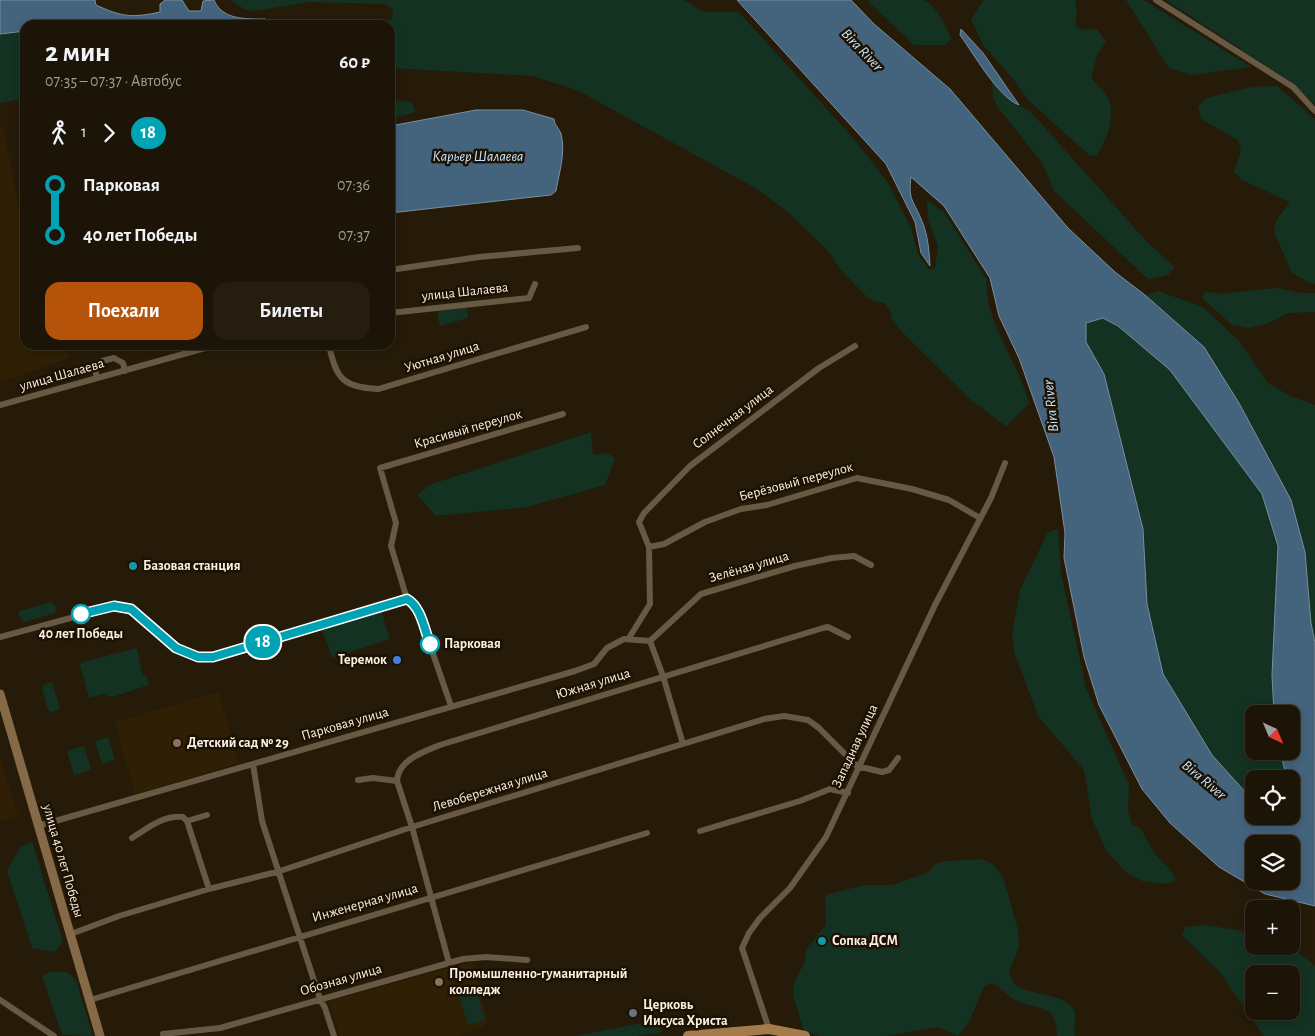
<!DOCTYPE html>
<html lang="ru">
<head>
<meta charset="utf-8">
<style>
  body { margin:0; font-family:"Alegreya Sans",sans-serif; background:#251d10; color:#f1f3f6; height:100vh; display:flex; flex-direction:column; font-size:19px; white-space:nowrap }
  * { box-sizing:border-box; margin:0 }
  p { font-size:16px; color:#a09e9b }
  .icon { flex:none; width:28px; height:28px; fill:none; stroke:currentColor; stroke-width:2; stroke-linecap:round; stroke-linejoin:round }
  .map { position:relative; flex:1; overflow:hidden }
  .side { position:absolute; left:20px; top:20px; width:375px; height:330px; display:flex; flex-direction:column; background:#1c1406; border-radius:15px; box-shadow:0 2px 8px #0003,0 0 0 1px #3a3328 }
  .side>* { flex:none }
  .badge { padding:0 10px; border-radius:16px; font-size:18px; line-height:32px }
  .needle { width:32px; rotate:136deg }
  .buttons { position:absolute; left:1245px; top:705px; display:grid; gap:10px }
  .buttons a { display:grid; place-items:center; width:55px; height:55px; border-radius:10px; background:#1c1406; box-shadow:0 2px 8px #0003,0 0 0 1px #3a3328; font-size:25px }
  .map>.badge { position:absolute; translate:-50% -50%; box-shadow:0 0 0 2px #fff }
  .legs { display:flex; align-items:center; gap:8px; height:55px; padding:0 25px; font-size:16px }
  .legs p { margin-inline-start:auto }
  .headline { display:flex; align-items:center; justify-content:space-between; height:85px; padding:0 25px }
  h1 { font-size:28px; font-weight:700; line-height:38px }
  .button { display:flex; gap:10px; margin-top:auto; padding:10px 25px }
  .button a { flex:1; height:58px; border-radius:15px; background:#b45309; color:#fff; font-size:20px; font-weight:700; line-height:58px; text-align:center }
  .button a+a { background:#251d10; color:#f1f3f6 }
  ul { padding:0 25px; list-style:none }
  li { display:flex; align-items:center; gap:18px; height:50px; font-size:19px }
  li i { display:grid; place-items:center; width:8px; height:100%; margin:0 6px; background:currentColor }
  li i::after { content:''; width:12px; height:12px; margin:-6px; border:4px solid; border-radius:50%; background:#1c1406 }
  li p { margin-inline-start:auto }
  li:first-child i { background:linear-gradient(#0000 50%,currentColor 0) }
  li:last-child i { background:linear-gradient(currentColor 50%,#0000 0) }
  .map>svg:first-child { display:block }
</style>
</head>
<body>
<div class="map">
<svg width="1315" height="1036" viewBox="0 0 1315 1036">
  <rect width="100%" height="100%" fill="#261b08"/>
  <path fill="#2f2005" d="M0 127H3L25 238V345H63L69 358 0 383Z
    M218 692 239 763 135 794 115 722Z
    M0 757 18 815 0 821Z
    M472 962 487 1018 485 1026 456 1036H339L329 1001Z"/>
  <path fill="#133222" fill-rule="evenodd" d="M230 0H684L704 12H739L854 139 888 183 911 228 918 254 929 270 935 267 938 246 928 220 927 200 944 212 987 280C983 320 1020 364 1029 404L1006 426 972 401 904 334 892 320 890 310 884 303 875 302 867 297 840 269 830 253 789 213 757 189 577 90 532 76 390 68V25H382L392 19 393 9 385 4 309 2 255 11 246 10Z
    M867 0C883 0 908 0 922 0 935 3 948 28 951 40L945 45H914Z
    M984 0H1075L1077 11 1075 26 1082 30 1097 29 1106 42 1097 55 1091 78C1096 84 1103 90 1107 96 1117 114 1107 141 1096 156L1089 155 1027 99 1014 80 983 45 971 19Z
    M1126 0H1144L1251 67 1191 75 1169 68Z
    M1166 0H1315V104L1291 82Z
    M25 31V98L0 103V34Z
    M992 79 1012 102 1030 111 1148 243 1175 267 1168 275 1148 279 1054 191 1043 164 997 106 993 96Z
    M1277 86 1315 119V284L1310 283 1292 273 1274 232 1276 221 1290 202 1242 180 1234 172 1241 150 1238 140 1201 119 1198 107 1206 98 1252 87Z
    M390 100 412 102 415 112 390 119Z
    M1277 288 1302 293H1315V312L1288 313 1266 324 1249 328 1232 325 1203 299 1204 291 1220 294Z
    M1158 291 1203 307 1239 341 1268 383 1290 396 1315 405V643L1311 623 1305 552 1291 500 1239 403 1204 347 1145 295Z
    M467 308 468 318 440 326 437 311Z
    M1103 318 1118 326 1170 370 1262 494 1278 546 1272 675 1274 714H1254V751H1280L1287 779H1254V798L1248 795 1212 755 1163 674 1147 604 1143 529 1104 374 1086 342V323Z
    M591 432 593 455 607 453 615 458 605 485 527 507 436 516 417 495 432 484Z
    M1058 529 1061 573 1086 688 1129 785 1128 811 1132 824 1141 829 1154 853 1172 872 1176 880 1167 884 1142 881 1126 872 1107 852 1092 819 1084 770 1038 716 1015 654 1012 636 1020 590 1048 532Z
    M52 602 56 608 55 613 24 622 18 614 20 611Z
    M380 607 390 639 332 658 321 627Z
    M137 648 142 674 147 677 149 685 112 697 102 694 89 698 80 665 82 662Z
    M52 682 60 709 51 712 48 710 42 689 43 685Z
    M108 737 115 760 102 764 95 741Z
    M84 746 91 770 74 775 67 751Z
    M32 842 63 942 54 952 32 948 7 871 21 846Z
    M982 859 993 864 1004 880 1018 930 1019 947 1009 971C1011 976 1012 982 1016 985 1029 996 1071 993 1075 1013 1076 1020 1073 1027 1075 1036H1057C1056 1003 1041 1011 1017 1001 1008 997 1002 987 992 983L984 986 970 1020 958 1036 938 1027 887 1036H820L804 1031 793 995 794 983 805 961 806 949 826 925 825 898 828 894 865 885H892L929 872 935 864 947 861Z
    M1205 925 1254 933V946H1290L1315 966V1036H1264L1219 971 1182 935 1185 927ZM1254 974H1291V1011H1254Z
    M49 972H67L76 980 93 1036 62 1035 42 976Z
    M477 990 485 1020 468 1025 459 995Z
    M653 1021 660 1023 661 1032 658 1033 637 1036H576Z"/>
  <path fill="#44637d" stroke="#7a8e9c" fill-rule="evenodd" d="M0 0H95L96 5C122 17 132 18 160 12V4L165 0H182L189 11H201L203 1 214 0C222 20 246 19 265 19L248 23 171 21 113 25H25V31L0 34Z
    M737 0H851L874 24 950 89 1068 228 1115 272 1145 295 1204 347 1239 403 1291 500 1305 552 1311 623 1315 643V906L1265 894 1219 867 1170 823 1142 789 1099 705 1084 657 1064 558 1065 533 1054 457 1019 358 999 316 990 278 944 206 911 177C908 200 913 199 921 219 928 234 929 250 930 266L921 253 915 222 886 164ZM1103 318 1118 326 1170 370 1262 494 1278 546 1272 675 1274 714H1291V751H1280L1287 779H1291L1294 801 1291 803V816H1254V798L1248 795 1212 755 1163 674 1147 604 1143 529 1104 374 1086 342V323ZM1254 844H1291V881H1254Z
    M961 29 983 53 1019 105C998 97 974 54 960 35Z
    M476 110H523L554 119C555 126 559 128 561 134 566 152 559 173 556 191L551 195 390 213V126Z"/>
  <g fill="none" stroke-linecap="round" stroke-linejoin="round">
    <path stroke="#675944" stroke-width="6" d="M1156 0 1293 87 1315 111
      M390 270 479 257 578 248
      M390 313 529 298 535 284
      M329 345C336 379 343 387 378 389L586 327
      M97 378 95 370 102 361 114 358 123 363 125 371
      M0 405 216 345
      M649 547 664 544 705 522 741 509 767 505 857 478 912 489 949 500 980 518
      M407 599 391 546 396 523 380 468 563 414
      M0 637 115 606 136 612 176 647 198 657H213L407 599 414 603 418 610 451 706
      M629 638 650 604 649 547 639 522 644 513 690 466 819 368 855 346
      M650 641 701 594 795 566 832 558 854 556 871 565
      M650 641 663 676 683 744
      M253 764 262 821 320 999 325 1008 334 1036
      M358 780 373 778 397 781C398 760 423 752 440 745L823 628 828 627 848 637
      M397 781 412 827 449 963
      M187 821 209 889
      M38 826 575 671 594 664 607 648 624 639 650 641
      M700 831 800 801 830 789 848 793
      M132 838C148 828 163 815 183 817L187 821 207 815
      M71 934 119 916 209 889 280 871 412 827 764 719 784 716 808 720 819 728 857 766 882 772 889 770 898 758
      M0 1000 54 1036
      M90 1000 647 833
      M769 1029 742 948 749 933 760 918 790 888 826 837 935 605 991 498 1005 463
      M163 1034 220 1028 463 959 486 957 527 960"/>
    <path stroke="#866a48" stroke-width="9" d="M0 694 100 1036"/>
    <path stroke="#a57b4c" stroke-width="10" d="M688 1036 769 1029 805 1036"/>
  </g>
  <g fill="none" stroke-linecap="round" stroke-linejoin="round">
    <defs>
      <path id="line-1" d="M81 614 114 606 131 609 176 648 198 657H213L407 599C421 607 424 628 430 644"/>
    </defs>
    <use href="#line-1" stroke="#fff" stroke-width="11"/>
    <use href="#line-1" stroke="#00a3b4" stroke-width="8"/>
  </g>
  <g fill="#0f9aa8" stroke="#1d1201" stroke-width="2">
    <circle cx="133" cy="566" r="5"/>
    <circle cx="822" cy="941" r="5"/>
  </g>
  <g fill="#fff" stroke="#00a3b4" stroke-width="2.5">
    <circle cx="81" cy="614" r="9"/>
    <circle cx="430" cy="644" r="9"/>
  </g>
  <circle fill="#3f7fe0" stroke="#1d1201" stroke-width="2" cx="397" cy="660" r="5"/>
  <g fill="#8d6e63" stroke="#1d1201" stroke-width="2">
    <circle cx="177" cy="743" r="5"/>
    <circle cx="439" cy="982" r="5"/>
  </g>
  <circle fill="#6b7280" stroke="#1d1201" stroke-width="2" cx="633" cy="1013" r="5"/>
  <g text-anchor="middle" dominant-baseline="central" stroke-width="5" stroke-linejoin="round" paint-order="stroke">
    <g font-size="14" fill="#f9f1e5" stroke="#1d1201">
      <text transform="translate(465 292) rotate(-6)">улица Шалаева</text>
      <text transform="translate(442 357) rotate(-17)">Уютная улица</text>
      <text transform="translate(62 375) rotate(-16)">улица Шалаева</text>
      <text transform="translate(733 417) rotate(-37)">Солнечная улица</text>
      <text transform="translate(468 429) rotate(-16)">Красивый переулок</text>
      <text transform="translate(796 482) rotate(-15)">Берёзовый переулок</text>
      <text transform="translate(749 567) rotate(-16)">Зелёная улица</text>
      <text transform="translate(593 684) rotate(-17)">Южная улица</text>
      <text transform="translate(345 724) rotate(-16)">Парковая улица</text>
      <text transform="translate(855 746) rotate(-65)">Западная улица</text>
      <text transform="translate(490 790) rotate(-17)">Левобережная улица</text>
      <text transform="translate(63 861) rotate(74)">улица 40 лет Победы</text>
      <text transform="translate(365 903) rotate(-16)">Инженерная улица</text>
      <text transform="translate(341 980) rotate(-16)">Обозная улица</text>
    </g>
    <g font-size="14" font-weight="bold" fill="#f9f1e5" stroke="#1d1201" text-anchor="start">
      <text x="143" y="566">Базовая станция</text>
      <text x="387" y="660" text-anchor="end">Теремок</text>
      <text x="187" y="743">Детский сад № 29</text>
      <text x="832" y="941">Сопка ДСМ</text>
      <text x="449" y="974">Промышленно-гуманитарный<tspan x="449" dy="16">колледж</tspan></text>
      <text x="643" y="1005">Церковь<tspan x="643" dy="16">Иисуса Христа</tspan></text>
    </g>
    <g font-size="14" font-weight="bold" fill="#f9f1e5" stroke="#1d1201">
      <text x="81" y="634">40 лет Победы</text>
      <text x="444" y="644" text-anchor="start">Парковая</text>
    </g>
    <g font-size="15" font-style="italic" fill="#c2e3fe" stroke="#1d1201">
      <text transform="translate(862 50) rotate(46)">Bira River</text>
      <text x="478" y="156">Карьер Шалаева</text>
      <text transform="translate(1051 406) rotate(-96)">Bira River</text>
      <text transform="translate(1204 780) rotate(40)">Bira River</text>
    </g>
  </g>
</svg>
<div class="buttons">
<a><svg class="needle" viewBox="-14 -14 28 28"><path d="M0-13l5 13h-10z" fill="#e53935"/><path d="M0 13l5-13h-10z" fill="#a09e9b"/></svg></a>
<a><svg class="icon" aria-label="locate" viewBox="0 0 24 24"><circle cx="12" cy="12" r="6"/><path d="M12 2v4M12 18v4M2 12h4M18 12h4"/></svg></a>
<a><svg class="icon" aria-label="layers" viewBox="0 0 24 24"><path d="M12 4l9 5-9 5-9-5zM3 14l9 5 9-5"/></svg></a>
<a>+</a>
<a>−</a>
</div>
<b class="badge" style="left:263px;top:642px;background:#00a3b4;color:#fff">18</b>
<section class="side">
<div class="headline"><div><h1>2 мин</h1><p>07:35 – 07:37 · Автобус</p></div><b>60 ₽</b></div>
<div class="legs"><svg class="icon" aria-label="walk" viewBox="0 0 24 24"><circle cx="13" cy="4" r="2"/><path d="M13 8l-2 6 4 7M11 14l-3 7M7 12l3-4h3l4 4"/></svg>1<svg class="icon" aria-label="forward" viewBox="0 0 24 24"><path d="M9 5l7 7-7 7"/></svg><b class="badge" style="background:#00a3b4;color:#fff">18</b></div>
<ul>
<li><i style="color:#00a3b4"></i><b>Парковая</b><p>07:36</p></li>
<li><i style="color:#00a3b4"></i><b>40 лет Победы</b><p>07:37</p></li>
</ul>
<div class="button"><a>Поехали</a><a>Билеты</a></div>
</section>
</div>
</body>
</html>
